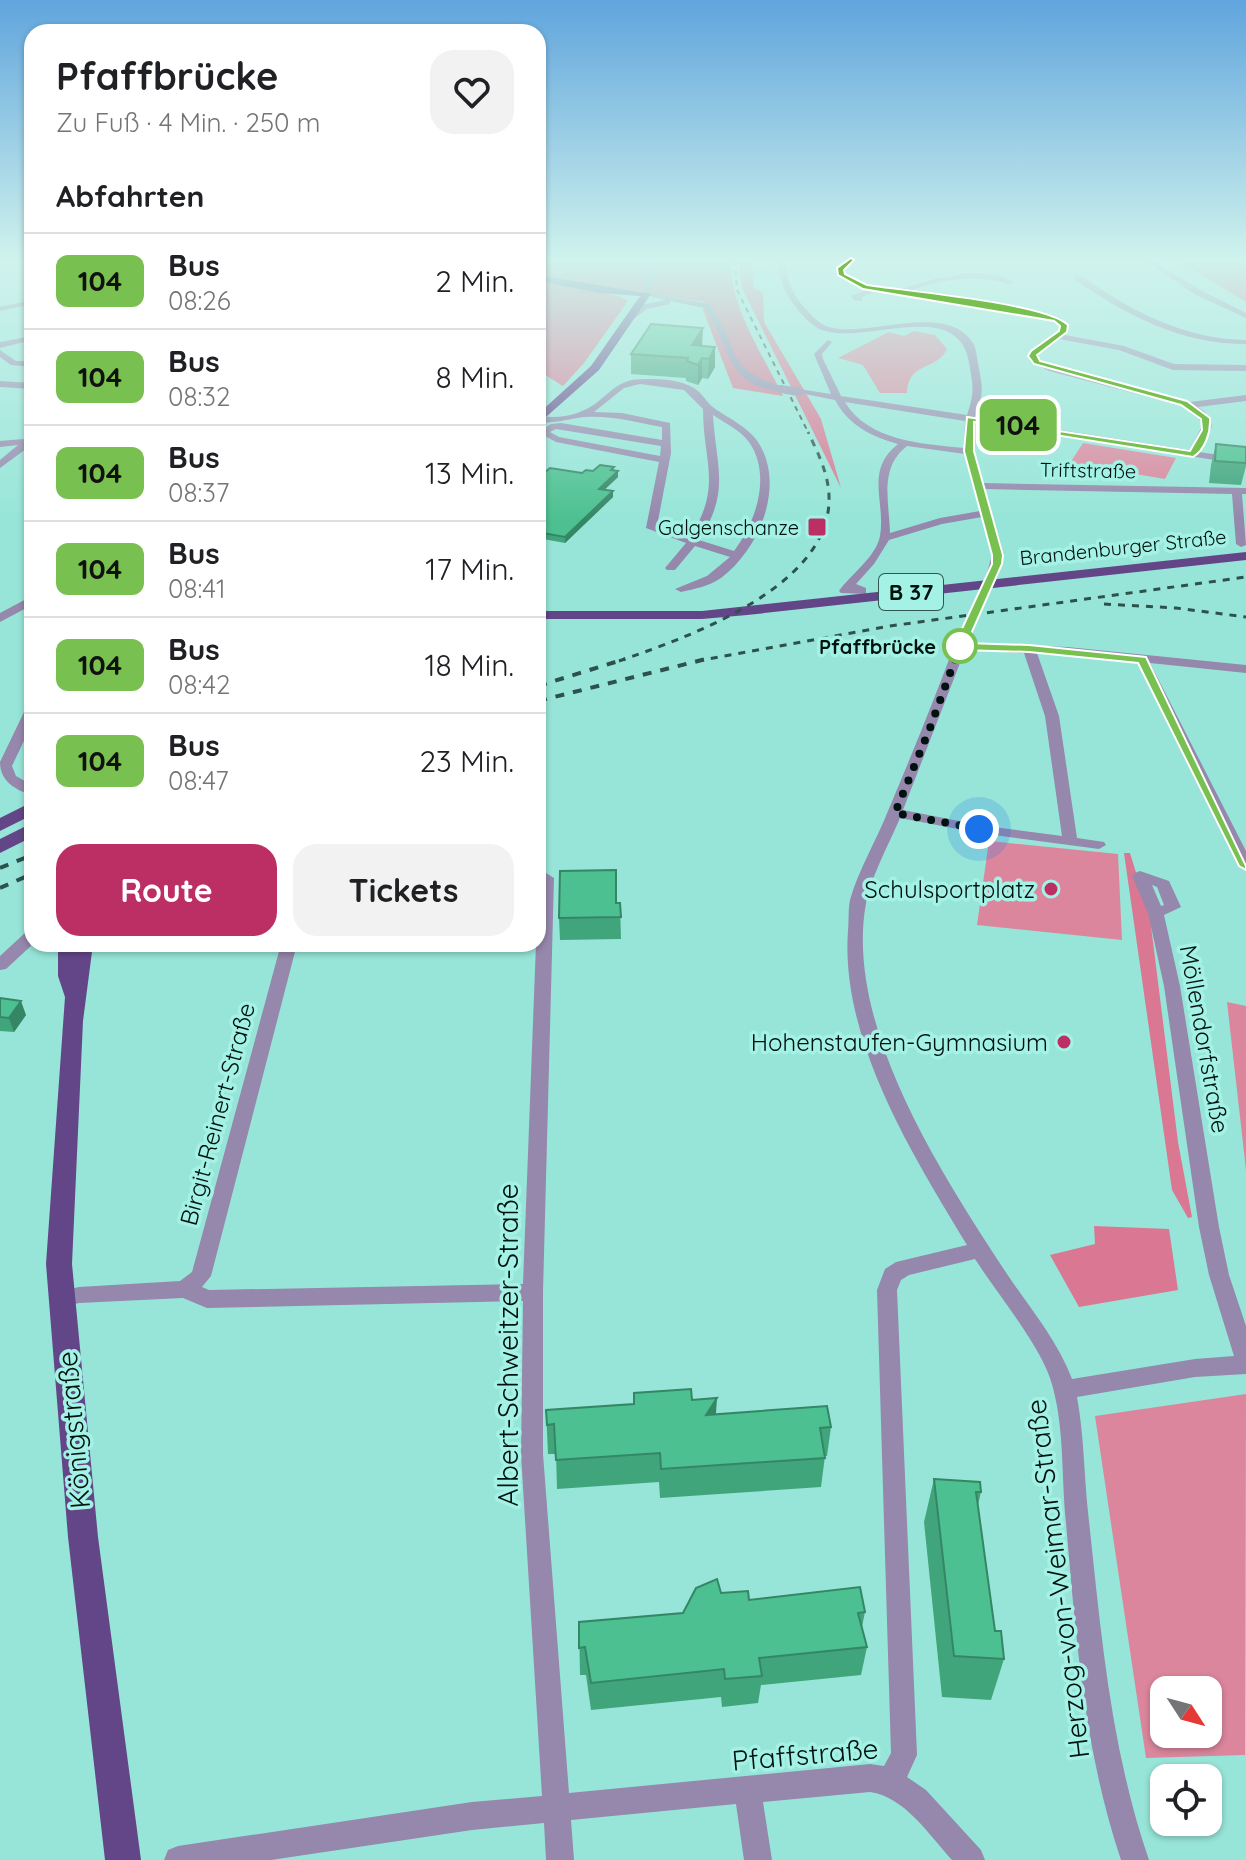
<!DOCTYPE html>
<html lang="de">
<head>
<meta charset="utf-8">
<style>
  body { margin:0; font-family:Quicksand,sans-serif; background:#f2f2f2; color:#202124; height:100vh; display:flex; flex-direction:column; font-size:30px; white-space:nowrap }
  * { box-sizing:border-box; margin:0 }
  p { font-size:26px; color:#757577 }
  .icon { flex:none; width:44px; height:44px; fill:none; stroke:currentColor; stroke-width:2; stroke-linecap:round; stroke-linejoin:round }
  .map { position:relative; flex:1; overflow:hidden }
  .drawer { position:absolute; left:24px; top:24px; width:522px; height:928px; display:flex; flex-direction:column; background:#fff; border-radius:24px; box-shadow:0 2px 6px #0004 }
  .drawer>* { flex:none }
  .badge { padding:0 16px; border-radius:12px; font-size:28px; line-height:52px }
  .needle { width:52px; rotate:126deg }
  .tools { position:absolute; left:1150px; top:1676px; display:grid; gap:16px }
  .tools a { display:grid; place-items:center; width:72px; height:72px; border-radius:16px; background:#fff; box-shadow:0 2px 6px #0004; font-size:40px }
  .you { position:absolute; width:40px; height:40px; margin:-20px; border:6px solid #fff; border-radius:50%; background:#1a73e8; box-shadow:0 0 0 12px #1a73e833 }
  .map>.badge { position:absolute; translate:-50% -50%; box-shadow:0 0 0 4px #fff }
  h2 { padding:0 32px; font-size:30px; line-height:72px }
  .round { display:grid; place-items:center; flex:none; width:84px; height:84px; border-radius:24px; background:#f2f2f2 }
  .overview { display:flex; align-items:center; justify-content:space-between; height:136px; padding:0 32px }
  h1 { font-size:38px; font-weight:700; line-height:60px }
  .cta { display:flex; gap:16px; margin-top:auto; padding:16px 32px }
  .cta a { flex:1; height:92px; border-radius:24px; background:#bc2f64; color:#fff; font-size:32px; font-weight:700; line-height:92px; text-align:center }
  .cta a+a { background:#f2f2f2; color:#202124 }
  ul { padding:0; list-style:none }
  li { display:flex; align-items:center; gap:24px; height:96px; padding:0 32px; border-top:2px solid #e0e0e0 }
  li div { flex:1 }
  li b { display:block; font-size:30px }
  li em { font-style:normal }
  li .badge { min-width:88px; font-weight:700; text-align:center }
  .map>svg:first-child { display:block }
</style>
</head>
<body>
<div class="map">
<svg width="1246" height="1860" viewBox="0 0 1246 1860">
  <rect width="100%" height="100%" fill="#97e5d8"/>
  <path fill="#db869d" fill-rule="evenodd" d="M914 331 935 335 947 349C937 371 908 361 907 393H880L863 365 838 358 889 332 904 336Z
    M1083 443 1176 458 1165 479 1070 463Z
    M989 841 1118 854 1122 940 977 925Z
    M1227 1002 1246 1006V1171L1245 1161Z
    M1246 1394 1245 1755 1146 1758 1095 1416ZM1164 1690H1208V1734H1164Z"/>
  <path fill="#da7793" d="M538 260H730C731 309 762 353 783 396L733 388 703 310 705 302 538 276Z
    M739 260H752L753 287 763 293 764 322 821 419 841 488 742 288Z
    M1177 260H1240L1246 265V302Z
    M538 281 619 296 628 301 584 363 563 386 542 373Z
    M1124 853H1130L1150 918 1178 1142 1192 1217 1188 1218 1172 1190Z
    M1094 1226 1169 1229 1178 1290 1079 1307 1050 1255 1095 1244Z"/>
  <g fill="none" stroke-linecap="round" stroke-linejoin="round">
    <path fill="#9687ac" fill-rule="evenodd" d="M650 260H658L650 293 710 304C742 349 722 369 784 387V391C726 391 730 343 704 308L670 301V304L647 309 632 320H626V316L641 305 665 300 642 294Z
      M779 260H787C786 278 791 292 803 306 809 313 817 322 826 326 864 341 948 298 974 345 976 349 977 358 978 363 983 390 984 391 975 417L1190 450 1202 426 1198 415 1187 407 1049 371 1030 361 1031 351 1059 331 1060 326 1047 319 876 291 862 297V301L854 300 851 296 867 290 839 277 837 267 846 260H854L844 270 845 274 867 285 898 290 938 278 970 273 998 275 1013 282 1009 284C975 273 941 280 908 291L1053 315 1068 325 1065 335 1124 346 1174 364 1246 365V371L1173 370 1119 350 1059 339 1038 354 1037 358 1055 367 1190 402 1246 395V401L1198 407 1205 412 1212 426 1199 452 1246 459V465L975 422 974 451 983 483 1246 488V494H1242L1246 545 1241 547 1236 544 1232 494 985 489 1004 555 997 575 987 573 992 555 982 517 942 524 889 540 874 564 856 584 866 588V594L841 593 839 591C851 574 876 557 880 536 886 501 864 471 898 444 871 436 849 426 835 400L795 392 799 389 831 394 814 354 828 340 832 342 822 354 823 359 841 396 967 415C975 391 973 387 969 362 957 296 865 346 822 330 811 326 802 315 795 306 784 292 778 278 779 260ZM845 402 965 421 964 448C923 444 868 441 845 402ZM907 446 965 454 980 511 940 518 890 533C889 500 879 468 907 446Z
      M1144 260H1153L1200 290 1246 313V318L1194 294Z
      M1075 276H1081C1132 311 1183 339 1246 340V344C1181 344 1128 316 1075 280Z
      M32 300V304L0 311V307Z
      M32 336V340L0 348V342Z
      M0 350 16 361H32V367L11 365 0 357Z
      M632 380C651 378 683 378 698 391 704 396 708 404 714 408 731 420 751 428 761 447 784 490 758 550 721 578 709 586 695 589 681 592L675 589 707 576 730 557 695 546 675 570H667L665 568 686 543 646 528 659 462 556 442 538 432 551 424 561 423 662 440V427C637 422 609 415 584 417 567 419 555 424 538 422L539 416C562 419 582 415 600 400 611 391 618 383 632 380ZM640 384 684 390 703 409C703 462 723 486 690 537L657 526 671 453 670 423 622 413 594 412 624 388ZM713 415C725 423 740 430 749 442 772 475 756 522 734 551L699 540C731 491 716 467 713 415ZM556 429 661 446 660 456 559 437 550 432Z
      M0 381 32 383V389L0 387Z
      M23 439 28 442 26 449 0 468V460L18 445 0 447V441Z
      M32 596V605L0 622V613Z
      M962 637 966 638 968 643 1067 647 1246 665V673L1150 663 1246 851V871L1238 866 1137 662 1037 653 1059 716 1077 838 1104 842 1106 845 1099 849 979 833 900 818C890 842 870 879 866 903 844 1025 941 1173 1005 1271 1028 1306 1057 1339 1072 1379L1195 1359 1234 1356 1209 1275 1199 1227 1164 986 1148 913 1132 876 1135 873 1140 871 1169 881 1181 907 1164 915 1180 986 1219 1227 1229 1275 1246 1326V1374L1195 1377 1077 1397C1084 1435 1084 1474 1088 1512 1101 1631 1110 1747 1149 1860H1121C1084 1750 1076 1638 1066 1523 1061 1476 1065 1423 1050 1378 1038 1343 997 1293 975 1259L909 1275 901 1280 897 1290 917 1755 907 1777 926 1790 981 1850 985 1860H952C929 1835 905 1797 870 1792L763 1802 772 1860H744L736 1804 571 1820 574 1860H546L544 1823 472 1830 271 1860H164L168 1850 178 1846 472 1802 542 1796 521 1454 523 1301 207 1308 183 1298 79 1303 61 1308 54 1305 51 1299 54 1293 79 1287 180 1281 192 1272 281 944H297L211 1276 202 1287 209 1290 523 1284 536 944H538V878L546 873 554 878 543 1292V1454L569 1793 870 1764 884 1766 891 1753 877 1290 885 1269 896 1262 967 1245C913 1156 840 1039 848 931 849 921 848 910 850 900 858 871 877 839 888 811 912 754 935 698 956 641ZM965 650 1024 653 1045 716 1062 836 979 825 903 810ZM1152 885 1157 887 1164 905 1161 906Z
      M32 706V724L12 766 16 776 32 785V795C15 790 0 781 0 762L25 710Z
      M32 931 33 944 6 969 0 970V956L26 932Z"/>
    <path fill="#634688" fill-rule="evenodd" d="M538 275 651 294 599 370 538 424V414L591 366 640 296 600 293 538 281Z
      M1246 552V560L747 615 702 619H538V611H702Z
      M32 802V815L0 831V818Z
      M32 823V837L0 853V839Z
      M58 944H93L83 1021 72 1264 98 1537 141 1860H105L68 1537 46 1264 65 997 58 976Z"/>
    <path stroke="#2d514b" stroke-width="2" stroke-dasharray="5 5" stroke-linecap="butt" d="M735 260 737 290 809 434"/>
    <path stroke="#2d514b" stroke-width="3" stroke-dasharray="7 7" stroke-linecap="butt" d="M1104 604 1176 608 1246 617
      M619 661C686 638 826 589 829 502 830 477 819 455 808 432
      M697 661 890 626 1246 577"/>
    <path stroke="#2d514b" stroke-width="4" stroke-dasharray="9 9" stroke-linecap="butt" d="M538 686 625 659
      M538 701 706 659
      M0 868 32 855
      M0 888 32 874"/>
    <path stroke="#9687ac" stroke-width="8" d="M781 389 799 392"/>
    <path stroke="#9687ac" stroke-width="11" d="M962 641 993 573"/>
  </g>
  <path fill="#41a57c" d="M702 346 715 347V367L708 379 702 378 698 385 686 381V378L631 374V354Z
    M1216 444 1246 447V466L1241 485 1209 483 1211 465Z
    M614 467V470L618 471V477L605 489 613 491V497L565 543 543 539 538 542V478L582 473Z
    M616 903H620L621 939 560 940 559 918Z
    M0 998 26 1015 14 1032 0 1031Z
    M634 1393 692 1400 716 1414 831 1427 827 1456H825L821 1487 660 1498 659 1482 557 1489 556 1454H548L546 1410 634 1404Z
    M934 1479 981 1492 978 1505 995 1631 1004 1659 991 1700 942 1697 924 1522Z
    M721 1593 749 1600 865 1612 862 1627 867 1647 861 1675 761 1685 758 1703 722 1707 721 1697 591 1710 586 1675H580L579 1622 683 1613Z"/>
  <path fill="#358665" d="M703 328 702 347 692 365V345Z
    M715 347V367L708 379 709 359Z
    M702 358V378L698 385V365Z
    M618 471V477L600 494 599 489Z
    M613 491V497L565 543V537Z
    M543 533V539L539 542V537Z
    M21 1001 26 1015 14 1032 9 1018Z
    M717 1398 715 1428 706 1415Z"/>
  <path fill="#4cc090" stroke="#358665" stroke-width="2" d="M651 324 703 328 692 345 715 347 709 359 702 358 698 365 687 361 688 358 631 354Z
    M1216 444 1246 447V463L1215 461Z
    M600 465 614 467 611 470 618 471 599 489 613 491 565 537 543 533 538 536V478L550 468 582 473 586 470 593 471Z
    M616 870V903H620L621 917 559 918 560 871Z
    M0 998 21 1001 9 1018 0 1017Z
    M691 1389 692 1400 717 1398 706 1415 827 1406 831 1427 820 1428 825 1458 661 1469 660 1453 556 1460 554 1424 547 1425 546 1410 634 1404V1393Z
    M934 1479 980 1482 981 1492H976L995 1631H1001L1004 1659 954 1656Z
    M717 1579 721 1593 748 1591 749 1600 860 1587 865 1612 858 1613 867 1647 759 1658 762 1676 725 1679 724 1669 591 1683 585 1647 579 1648V1622L683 1613 696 1588Z"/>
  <linearGradient id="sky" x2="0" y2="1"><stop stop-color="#60a5dd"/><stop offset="0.5" stop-color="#d0f3ed"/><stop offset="1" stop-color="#d0f3ed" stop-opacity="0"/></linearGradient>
  <rect width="1246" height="521" fill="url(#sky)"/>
  <path fill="#78c150" stroke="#fff" stroke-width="2" d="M851 258 854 260 844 270 845 274 867 285C905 291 1046 303 1068 325L1067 332 1037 355 1040 361 1187 401 1210 418C1211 432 1205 450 1193 457L974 422V451L1003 555 1002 564 967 643 1029 645 1146 657 1246 866V870L1239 866 1138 663 1029 652 960 650 954 646 992 564V555L964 451 967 417 1190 451 1202 430 1201 419 1181 405 1034 364 1028 356 1031 351 1059 331 1060 326 1054 321 863 289 838 275 837 268Z"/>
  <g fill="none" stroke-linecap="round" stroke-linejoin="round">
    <path stroke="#00120f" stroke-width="8" stroke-dasharray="0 14.4" d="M960 646 930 728 895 813 979 829"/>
  </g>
  <g fill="#bc2f64" stroke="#a4f2e5" stroke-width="3">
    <rect x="807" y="517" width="20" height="20" rx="4"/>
    <circle cx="1051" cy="889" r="8"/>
    <circle cx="1064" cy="1042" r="8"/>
  </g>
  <circle fill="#fff" stroke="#78c150" stroke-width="4" cx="960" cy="646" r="16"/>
  <g text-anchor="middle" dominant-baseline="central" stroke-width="7" stroke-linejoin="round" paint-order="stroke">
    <g font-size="20" fill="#00120f" stroke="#a4f2e5">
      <text transform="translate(1088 470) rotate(1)">Triftstraße</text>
      <text transform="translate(1123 547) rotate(-6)">Brandenburger Straße</text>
    </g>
    <g font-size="20" fill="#00120f" stroke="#a4f2e5" text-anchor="end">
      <text x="799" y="527">Galgenschanze</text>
    </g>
    <g font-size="20" font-weight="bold" fill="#00120f" stroke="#a4f2e5" text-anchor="end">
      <text x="936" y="646">Pfaffbrücke</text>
    </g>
    <rect fill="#a4f2e5" stroke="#31554f" stroke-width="2" x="879" y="574" width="64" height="36" rx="6"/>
    <g font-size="22" font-weight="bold" fill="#00120f">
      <text x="911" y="592">B 37</text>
    </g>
    <g font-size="24" fill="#00120f" stroke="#a4f2e5" text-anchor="end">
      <text x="1035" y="889">Schulsportplatz</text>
      <text x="1048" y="1042">Hohenstaufen-Gymnasium</text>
    </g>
    <g font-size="24" fill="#00120f" stroke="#a4f2e5">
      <text transform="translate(1205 1039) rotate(80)">Möllendorfstraße</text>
      <text transform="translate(217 1114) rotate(-75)">Birgit-Reinert-Straße</text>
    </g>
    <g font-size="28" fill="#00120f" stroke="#a4f2e5">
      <text transform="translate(507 1345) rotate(-90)">Albert-Schweitzer-Straße</text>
      <text transform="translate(73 1430) rotate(-95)">Königstraße</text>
      <text transform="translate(1057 1579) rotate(-97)">Herzog-von-Weimar-Straße</text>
      <text transform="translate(805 1754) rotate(-5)">Pfaffstraße</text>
    </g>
  </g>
</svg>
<div class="tools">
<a><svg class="needle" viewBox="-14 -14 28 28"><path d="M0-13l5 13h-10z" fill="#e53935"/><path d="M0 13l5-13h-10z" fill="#757577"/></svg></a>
<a><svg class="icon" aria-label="locate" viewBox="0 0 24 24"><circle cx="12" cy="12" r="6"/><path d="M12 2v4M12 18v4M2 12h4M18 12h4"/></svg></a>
</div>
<div class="you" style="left:979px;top:829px"></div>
<b class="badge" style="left:1018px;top:425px;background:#78c150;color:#111">104</b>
<section class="drawer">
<div class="overview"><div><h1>Pfaffbrücke</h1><p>Zu Fuß · 4 Min. · 250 m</p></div><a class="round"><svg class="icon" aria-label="heart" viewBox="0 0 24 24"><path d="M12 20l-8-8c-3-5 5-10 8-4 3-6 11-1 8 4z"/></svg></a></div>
<h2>Abfahrten</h2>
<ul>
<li><span class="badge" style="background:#78c150;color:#111">104</span><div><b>Bus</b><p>08:26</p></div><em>2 Min.</em></li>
<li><span class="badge" style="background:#78c150;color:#111">104</span><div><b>Bus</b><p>08:32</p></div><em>8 Min.</em></li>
<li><span class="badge" style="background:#78c150;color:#111">104</span><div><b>Bus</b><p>08:37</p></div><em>13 Min.</em></li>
<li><span class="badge" style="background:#78c150;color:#111">104</span><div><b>Bus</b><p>08:41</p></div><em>17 Min.</em></li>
<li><span class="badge" style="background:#78c150;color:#111">104</span><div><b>Bus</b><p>08:42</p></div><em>18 Min.</em></li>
<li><span class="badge" style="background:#78c150;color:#111">104</span><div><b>Bus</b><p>08:47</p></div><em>23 Min.</em></li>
</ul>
<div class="cta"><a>Route</a><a>Tickets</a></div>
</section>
</div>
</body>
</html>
